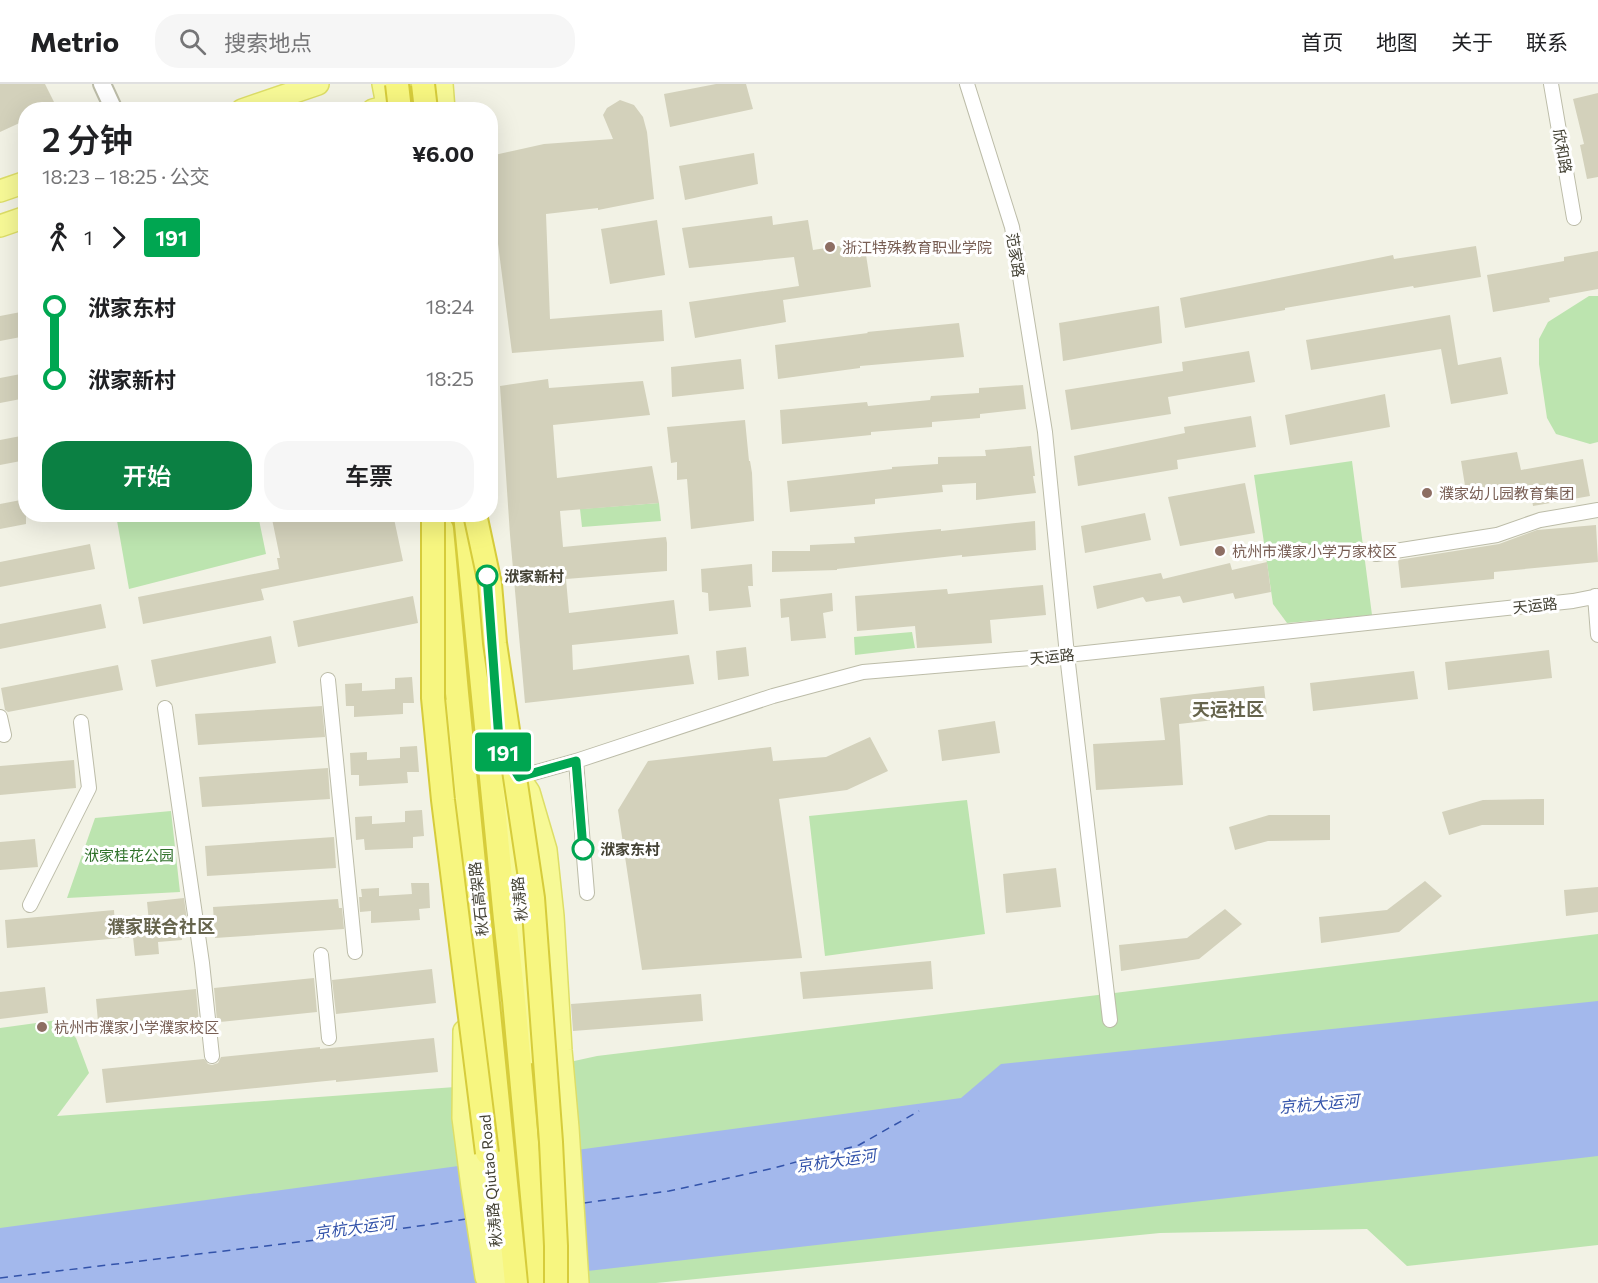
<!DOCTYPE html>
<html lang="zh">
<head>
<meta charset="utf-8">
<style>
  body { margin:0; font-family:Commissioner,"Noto Sans SC",sans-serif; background:#f6f6f6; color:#202124; height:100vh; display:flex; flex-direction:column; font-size:22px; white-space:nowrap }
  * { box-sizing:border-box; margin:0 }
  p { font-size:20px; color:#757577 }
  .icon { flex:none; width:33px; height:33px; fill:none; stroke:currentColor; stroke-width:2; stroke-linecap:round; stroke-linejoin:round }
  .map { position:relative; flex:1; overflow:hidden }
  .details { position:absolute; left:18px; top:18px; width:480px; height:420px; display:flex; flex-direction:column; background:#fff; border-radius:24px; box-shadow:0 6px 24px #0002 }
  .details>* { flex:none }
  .badge { padding:0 12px; border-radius:4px; font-size:21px; line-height:39px }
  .map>.badge { position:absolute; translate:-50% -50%; box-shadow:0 0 0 3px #fff }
  .legs { display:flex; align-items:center; gap:9px; height:66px; padding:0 24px; font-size:20px }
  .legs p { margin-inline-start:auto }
  .head { display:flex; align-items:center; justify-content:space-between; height:102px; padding:0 24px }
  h1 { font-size:33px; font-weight:600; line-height:45px }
  .button { display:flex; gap:12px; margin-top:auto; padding:12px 24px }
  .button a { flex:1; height:69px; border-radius:24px; background:#0b8043; color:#fff; font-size:24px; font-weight:600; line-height:69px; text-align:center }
  .button a+a { background:#f6f6f6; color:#202124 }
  ul { padding:0 24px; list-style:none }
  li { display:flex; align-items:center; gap:21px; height:72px; font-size:22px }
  li i { display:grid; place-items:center; width:9px; height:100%; margin:0 8px; background:currentColor }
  li i::after { content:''; width:15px; height:15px; margin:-8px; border:4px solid; border-radius:50%; background:#fff }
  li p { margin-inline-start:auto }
  li:first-child i { background:linear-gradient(#0000 50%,currentColor 0) }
  li:last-child i { background:linear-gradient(currentColor 50%,#0000 0) }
  header { display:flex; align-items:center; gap:36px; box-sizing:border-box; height:84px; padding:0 30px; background:#fff; border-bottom:2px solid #e0e0e0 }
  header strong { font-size:28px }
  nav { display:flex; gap:33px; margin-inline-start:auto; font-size:21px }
  .search { width:420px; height:54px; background:#f6f6f6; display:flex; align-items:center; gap:15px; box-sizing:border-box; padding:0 21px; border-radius:24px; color:#757577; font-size:22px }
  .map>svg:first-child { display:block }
</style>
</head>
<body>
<header>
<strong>Metrio</strong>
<div class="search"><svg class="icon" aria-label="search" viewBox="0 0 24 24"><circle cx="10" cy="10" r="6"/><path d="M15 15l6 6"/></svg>搜索地点</div>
<nav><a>首页</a><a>地图</a><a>关于</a><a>联系</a></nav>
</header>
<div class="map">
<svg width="1598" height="1199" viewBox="0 0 1598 1199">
  <rect width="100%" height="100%" fill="#f2f2e5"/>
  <path fill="#bce4af" d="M1589 212H1598V358L1590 360 1556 350 1547 334 1539 280V255L1548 238Z
    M1352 377 1372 531 1287 539 1273 520 1254 391Z
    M659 419 661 437 582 443 580 425Z
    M116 431H258L266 470 129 505Z
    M912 548 915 564 855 571 854 553Z
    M967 716 985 850 825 872 809 732Z
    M171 727 180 808 67 814 95 734Z
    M1598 850V1161L1407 1182 1367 1145 1160 1149 656 1199H0V944L58 936 76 954 89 989 57 1032 455 1003 597 972Z"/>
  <path fill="#a3b8ec" d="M1598 917V1072L482 1199H0V1144L961 1014 1001 980Z"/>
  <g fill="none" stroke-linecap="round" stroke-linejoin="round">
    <path stroke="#3353aa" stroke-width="1.5" stroke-dasharray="8 6" stroke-linecap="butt" d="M584 1119 669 1107 774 1084 859 1061 919 1027
      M0 1194 365 1150 466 1135"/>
  </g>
  <path fill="#d3d1bb" d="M0 0H45L56 22 48 26H26V36L0 48Z
    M716 0H746L753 25 670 43 664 10Z
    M1598 9V93L1587 95 1580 61 1584 60 1573 15Z
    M620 16 634 21 643 33 647 48 654 115 598 126V124L546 130 550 235 662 226 664 257 512 269 493 121 490 72 544 60 613 55 603 31 607 24Z
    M754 69 758 100 685 116 679 82Z
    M772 132 773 141 808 136 813 166 864 158 871 203 783 216 786 238 695 254 689 218 799 202 794 173 689 184 682 144Z
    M657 136 665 191 610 200 601 145Z
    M1476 162 1481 193 1414 204 1413 202 1285 224V226L1185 244 1180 214 1393 171 1394 175Z
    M1598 167V205L1549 214 1550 218 1493 228 1487 191 1564 177V173Z
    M1159 222 1162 259 1063 277 1059 239Z
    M26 227V252L0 257V232Z
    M1450 231 1458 281 1501 273 1508 310 1451 320 1441 265 1311 286 1306 256Z
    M959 239 964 273 860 282V284L778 295 775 261 868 249 867 248Z
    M1249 267 1255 298 1168 313 1171 330 1071 346 1065 306 1183 287 1182 278Z
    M741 275 744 305 672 313 671 283Z
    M26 289V314L0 319V294Z
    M548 295 549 304 643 297 650 331 553 341 557 394 652 382 659 419 560 427 563 463 666 453 667 459V487L566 495 569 529 674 516 678 550 572 561 573 586 689 571 694 600 525 619 510 451 500 302Z
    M1023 301 1026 325 980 330V334L932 338V343L871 348V351L782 360 780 326 867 318 868 322 930 316 931 312 979 309V304Z
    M1385 310 1390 343 1290 361 1285 331Z
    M1251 332 1256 363 1177 376 1178 385 1078 402 1074 372 1185 349 1184 343Z
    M745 336 749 377H750L752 389 754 437 691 445 687 395 677 396V378L671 379 667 343Z
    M26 351V376L0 381V356Z
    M1031 362 1035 392H1033L1036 409 976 416V399L942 401 943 408 875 415V420L790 428 787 397 892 385V383L938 380V373L986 372 985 366Z
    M1517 368 1521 386 1583 375 1590 412 1533 422 1530 403 1467 414 1461 377Z
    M1245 399 1255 449 1180 462 1168 413Z
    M26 415V440L0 445V420Z
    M1145 429 1151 456 1085 469 1081 442Z
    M271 430H393L403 477 261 505 264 516 143 540 138 513 279 485 277 474H280Z
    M1035 437 1036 466 962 473V471L837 485V486L772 488V467H810V461L855 459 854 453 941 445V447Z
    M1596 441 1598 478 1494 488V495L1401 504 1398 476 1499 460 1537 446Z
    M90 460 95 485 0 503V478Z
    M1267 478 1271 508 1235 515 1233 509 1183 519 1180 512 1146 518 1143 513 1097 525 1093 502 1161 489 1163 495 1230 479 1232 486Z
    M752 480 753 502H748L751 523 709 527 708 509 702 508 701 485Z
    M1043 501 1046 531 990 536 992 559 917 564 915 542 857 547 855 512 947 505 948 510Z
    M832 509 833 527 823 529 826 554 791 557 789 533 781 534 780 515Z
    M413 512 418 539 298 563 293 537Z
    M101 520 106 544 0 565V540Z
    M271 552 276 579 156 603 151 576Z
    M746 563 749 592 718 596 716 567Z
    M1549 566 1552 594 1448 606 1445 578Z
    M118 581 123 606 8 628 5 626 1 604Z
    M1414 587 1418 615 1313 627 1310 599Z
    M412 593 414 619H403V630L354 633V622H346L345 600 362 599V607L395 605V594Z
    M1264 602 1267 630 1179 640 1183 701 1096 706 1093 660 1165 656 1160 614Z
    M322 622 325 653 198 661 195 630Z
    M995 637 1000 669 942 677 938 646Z
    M870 653 888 687 847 706 779 715 802 874 642 886 618 726 648 677 771 663 773 677 826 673Z
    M417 662 419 688H407L408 699 359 702V691H351L350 669 367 668V676L400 674V663Z
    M74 676 76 704 0 711V682Z
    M328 684 330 715 202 723 199 693Z
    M1544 715V741H1482L1449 751 1442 728 1483 716Z
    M422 726 424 752 413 753V764L365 766 364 755 356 756 355 733 372 732V740L405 738V727Z
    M1269 731H1330V756L1268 757 1235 766 1229 743Z
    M334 753 336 784 207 792 205 762Z
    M35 755 38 783 0 786V758Z
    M1056 784 1061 823 1006 829 1003 790Z
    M1425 797 1442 812 1399 848 1321 859 1319 833 1387 826Z
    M411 799H429L430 824 419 825 420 836 371 839V827L360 828 359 813H362L361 805 379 804V812L412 810Z
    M1598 803V828L1566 832 1564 806Z
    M184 814 187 836 180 837 182 856 158 858 159 870 135 872 133 853 7 864 5 836 114 826 115 841 149 838 147 818Z
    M338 815 339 824H342L344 845 215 854 213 823Z
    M1225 825 1242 840 1199 875 1121 887 1119 861 1187 854Z
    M931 877 933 905 803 915 800 888Z
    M432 885 436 919 336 930 332 896Z
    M314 894 317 928 220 938 217 937 214 904Z
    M45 903 48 929 0 935V908Z
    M196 905 199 939 99 949 96 915Z
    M701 910 703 937 573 947 571 920Z
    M434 954 438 988 336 998V996L106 1019 102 985 204 975 208 980 212 981 218 979 221 973 320 963V965Z"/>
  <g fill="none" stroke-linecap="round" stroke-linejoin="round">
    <defs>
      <path id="minor" d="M967 0 1012 143 1045 348 1067 571 1110 936
        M1551 0 1574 134
        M1376 470 1497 451 1540 436 1598 426
        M1595 512 1598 551
        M328 596 355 868
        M165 624 202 879 212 972
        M0 633 4 651
        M576 677 587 809
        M519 693 576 677 773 612 863 588 1067 571 1573 517 1598 512
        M30 821 89 704 81 638
        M321 871 329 954"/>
      <path id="tertiary" d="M102 0 114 26"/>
      <path id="primary" d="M383 0 388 26
        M442 0 444 26
        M242 26 318 0
        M373 26 388 22 442 0
        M0 107 26 98
        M0 142 26 133
        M448 626 453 697 464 786
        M503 686 520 823 529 969
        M514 686 529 708 546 766 553 832 561 966 568 1044 578 1199
        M464 947 463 1034 472 1103 486 1193
        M486 1053 500 1199"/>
      <path id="trunk" d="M465 430 505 835 514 916 540 1199
        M442 445 457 609 516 1199"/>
    </defs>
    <use href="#minor" stroke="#bcbca8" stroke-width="16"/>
    <use href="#tertiary" stroke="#bcbca8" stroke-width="20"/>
    <use href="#primary" stroke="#ddde67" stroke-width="24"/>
    <use href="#trunk" stroke="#d6cc3b" stroke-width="26"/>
    <use href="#minor" stroke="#fff" stroke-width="14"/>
    <use href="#tertiary" stroke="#fff" stroke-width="16"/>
    <use href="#primary" stroke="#f7f996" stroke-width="21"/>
    <use href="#trunk" stroke="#f7f680" stroke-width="22"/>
    <defs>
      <path id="trunk-bridge" d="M397 0 400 26
        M423 0 426 26
        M433 430V614L443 716 487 1069
        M475 430 490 500 495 559 533 814 551 1058 556 1162V1199"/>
    </defs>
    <use href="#trunk-bridge" stroke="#d6cc3b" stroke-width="26" stroke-linecap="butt"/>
    <use href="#trunk-bridge" stroke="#f7f680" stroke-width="22"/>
  </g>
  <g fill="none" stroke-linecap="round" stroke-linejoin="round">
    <defs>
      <path id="line-1" d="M487 492 499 656 501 664 519 693 576 677 583 765"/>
    </defs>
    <use href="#line-1" stroke="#fff" stroke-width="14"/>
    <use href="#line-1" stroke="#00a651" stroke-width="9"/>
  </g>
  <g fill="#8d6e63" stroke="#fff" stroke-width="2">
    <circle cx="830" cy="163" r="6"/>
    <circle cx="1427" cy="409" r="6"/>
    <circle cx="1220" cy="467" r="6"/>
    <circle cx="42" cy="943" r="6"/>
  </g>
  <g fill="#fff" stroke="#00a651" stroke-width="3">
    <circle cx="487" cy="492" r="10"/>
    <circle cx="583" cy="765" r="10"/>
  </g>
  <g text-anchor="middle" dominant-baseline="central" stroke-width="6" stroke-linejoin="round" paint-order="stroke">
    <g font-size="15" fill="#444235" stroke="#fff">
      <text transform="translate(1563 67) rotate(80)">欣和路</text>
      <text transform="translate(1016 171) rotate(81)">范家路</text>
      <text transform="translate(1535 521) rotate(-6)">天运路</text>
      <text transform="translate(1052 572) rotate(-5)">天运路</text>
      <text transform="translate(478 815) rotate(-96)">秋石高架路</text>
      <text transform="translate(519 815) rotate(-96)">秋涛路</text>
      <text transform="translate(490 1097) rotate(-95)">秋涛路 Qiutao Road</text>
    </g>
    <g font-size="15" fill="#785e54" stroke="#fff" text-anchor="start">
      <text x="842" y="163">浙江特殊教育职业学院</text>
      <text x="1439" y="409">濮家幼儿园教育集团</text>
      <text x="1232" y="467">杭州市濮家小学万家校区</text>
      <text x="54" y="943">杭州市濮家小学濮家校区</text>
    </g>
    <g font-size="15" font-weight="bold" fill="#444235" stroke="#fff" text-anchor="start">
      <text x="504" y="492">洑家新村</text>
      <text x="600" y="765">洑家东村</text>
    </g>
    <g font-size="15" fill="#30722b" stroke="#fff">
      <text x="129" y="771">洑家桂花公园</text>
    </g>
    <g font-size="16" font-style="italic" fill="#3353aa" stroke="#fff">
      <text transform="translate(1319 1019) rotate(-5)">京杭大运河</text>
      <text transform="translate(836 1076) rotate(-8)">京杭大运河</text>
      <text transform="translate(354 1143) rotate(-8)">京杭大运河</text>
    </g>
    <g font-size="18" font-weight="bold" fill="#66644d" stroke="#fff">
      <text x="1228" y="625">天运社区</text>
      <text x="161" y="842">濮家联合社区</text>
    </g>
  </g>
</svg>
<b class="badge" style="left:503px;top:668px;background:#00a651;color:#fff">191</b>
<section class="details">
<div class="head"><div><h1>2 分钟</h1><p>18:23 – 18:25 · 公交</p></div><b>¥6.00</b></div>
<div class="legs"><svg class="icon" aria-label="walk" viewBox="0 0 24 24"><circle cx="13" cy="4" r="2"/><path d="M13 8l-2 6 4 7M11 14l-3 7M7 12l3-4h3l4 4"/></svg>1<svg class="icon" aria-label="forward" viewBox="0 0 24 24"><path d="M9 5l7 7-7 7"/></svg><b class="badge" style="background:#00a651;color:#fff">191</b></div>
<ul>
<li><i style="color:#00a651"></i><b>洑家东村</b><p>18:24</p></li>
<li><i style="color:#00a651"></i><b>洑家新村</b><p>18:25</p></li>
</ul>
<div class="button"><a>开始</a><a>车票</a></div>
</section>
</div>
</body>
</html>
